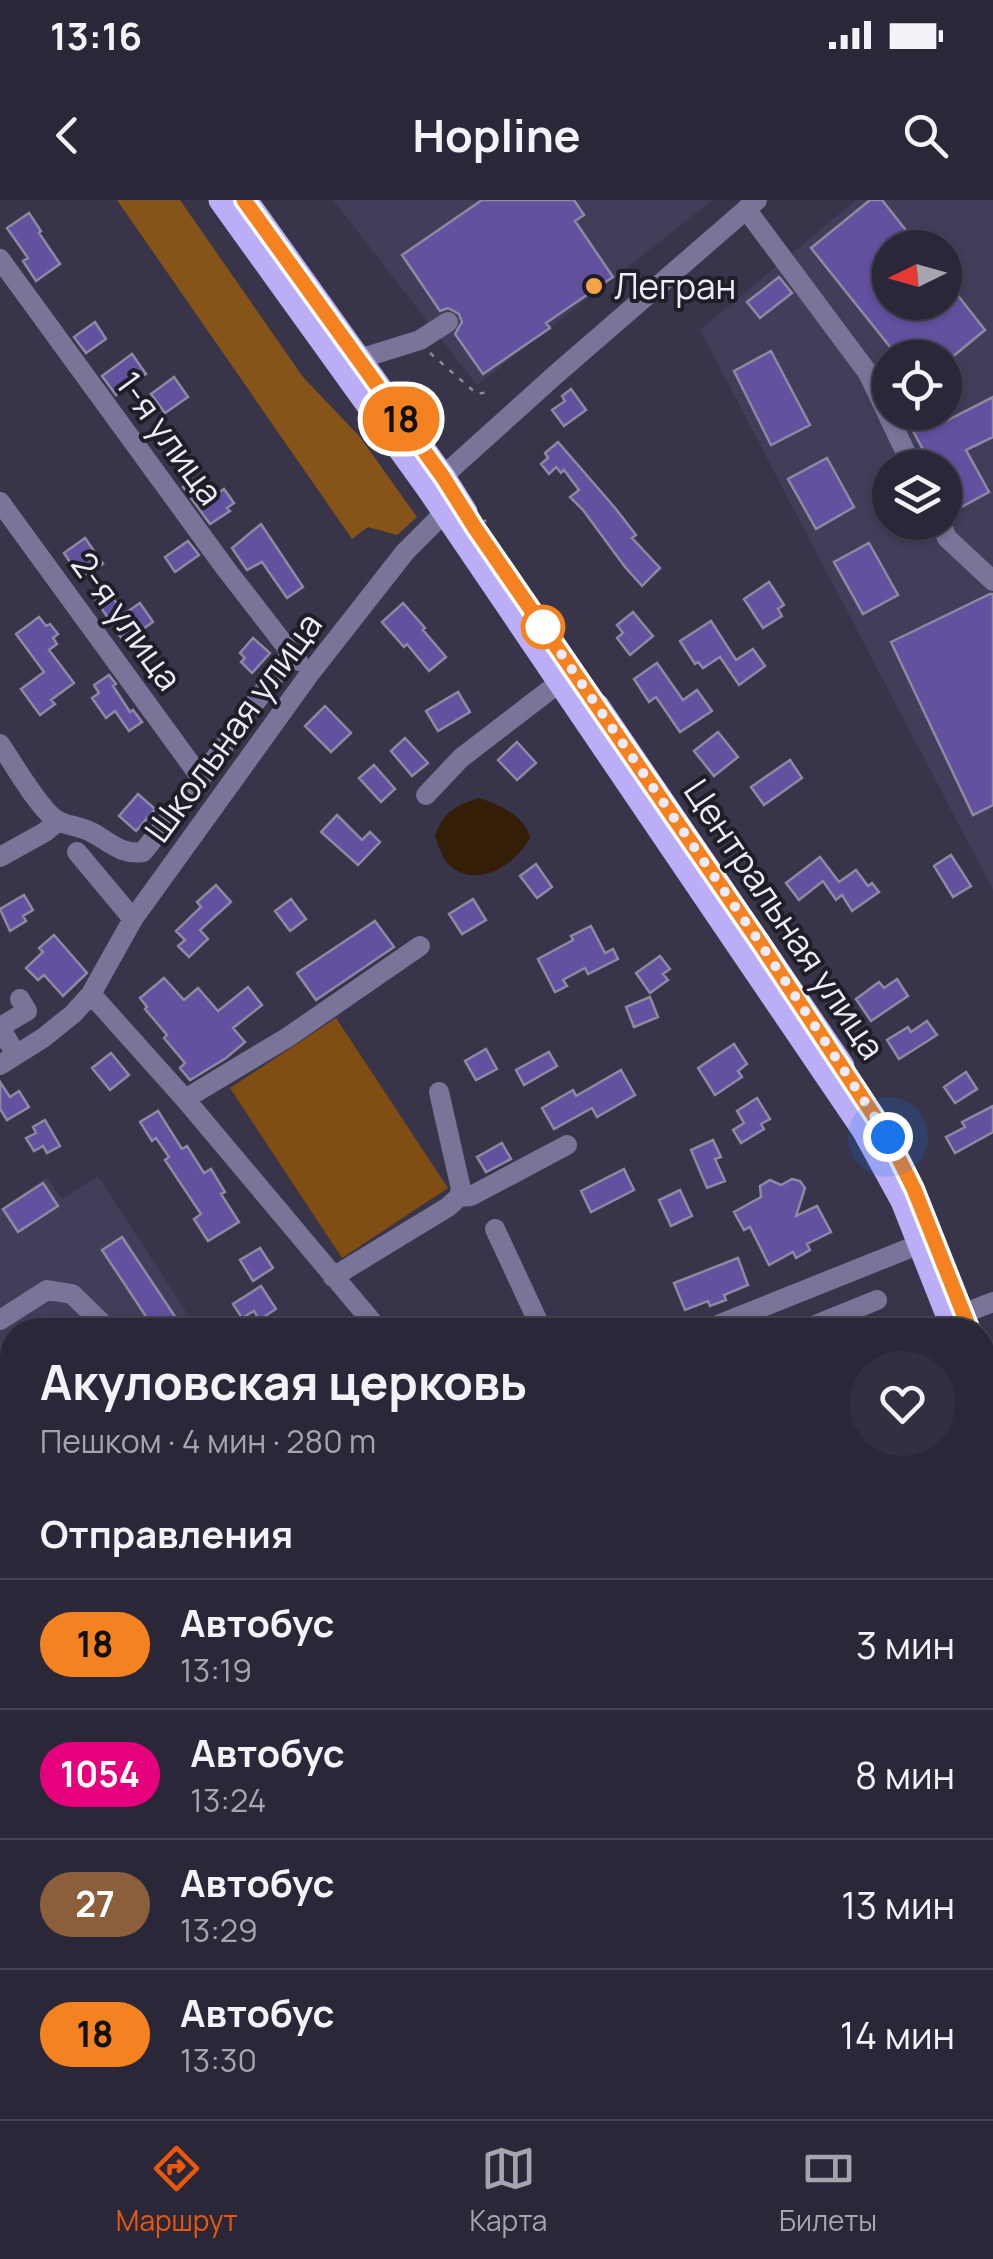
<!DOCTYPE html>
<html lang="ru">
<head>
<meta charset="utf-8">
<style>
  body { margin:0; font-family:Manrope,sans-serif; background:#322f40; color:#f1f3f6; height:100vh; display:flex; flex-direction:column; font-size:38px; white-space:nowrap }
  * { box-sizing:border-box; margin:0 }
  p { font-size:32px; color:#a5a5ae }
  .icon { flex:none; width:55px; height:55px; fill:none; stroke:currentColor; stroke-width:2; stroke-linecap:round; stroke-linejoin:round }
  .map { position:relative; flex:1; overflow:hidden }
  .drawer { position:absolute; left:0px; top:1118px; width:995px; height:802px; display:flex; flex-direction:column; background:#2a2738; border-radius:40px 40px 0 0; box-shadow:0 2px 8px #0004,0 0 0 2px #464453 }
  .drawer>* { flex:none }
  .badge { padding:0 20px; border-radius:32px; font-size:35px; line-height:65px }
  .needle { width:65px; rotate:265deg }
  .tools { position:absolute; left:872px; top:30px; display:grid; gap:20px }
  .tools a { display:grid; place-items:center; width:90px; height:90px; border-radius:50%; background:#2a2738; box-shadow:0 2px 8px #0004,0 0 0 2px #464453; font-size:50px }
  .you { position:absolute; width:50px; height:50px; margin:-25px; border:8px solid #fff; border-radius:50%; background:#1a73e8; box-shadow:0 0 0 15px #1a73e833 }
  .map>.badge { position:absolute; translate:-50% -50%; box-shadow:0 0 0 5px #fff }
  h2 { padding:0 40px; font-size:38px; line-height:90px }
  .round { display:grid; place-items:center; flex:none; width:105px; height:105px; border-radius:52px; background:#322f40 }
  .head { display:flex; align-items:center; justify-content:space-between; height:170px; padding:0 40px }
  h1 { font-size:48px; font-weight:700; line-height:75px }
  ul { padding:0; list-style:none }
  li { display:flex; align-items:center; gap:30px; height:130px; padding:0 40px; border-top:2px solid #464453 }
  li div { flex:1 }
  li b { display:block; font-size:38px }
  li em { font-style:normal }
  li .badge { min-width:110px; font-weight:700; text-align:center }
  .status { display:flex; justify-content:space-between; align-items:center; height:70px; padding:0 50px; background:#2a2738; direction:ltr }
  .status svg { height:28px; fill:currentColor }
  header { display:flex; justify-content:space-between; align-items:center; height:130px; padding:0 40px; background:#2a2738; font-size:45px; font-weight:700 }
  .dock { display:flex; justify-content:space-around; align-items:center; height:140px; border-top:2px solid #464453; background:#2a2738; font-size:28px; color:#a5a5ae }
  .dock a { display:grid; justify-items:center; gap:5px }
  .dock .selected { color:#ea580c }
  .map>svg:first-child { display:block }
</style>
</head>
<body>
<div class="status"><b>13:16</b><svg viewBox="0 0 49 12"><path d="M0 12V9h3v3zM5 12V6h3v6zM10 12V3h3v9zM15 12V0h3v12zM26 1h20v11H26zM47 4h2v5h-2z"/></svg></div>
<header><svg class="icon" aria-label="back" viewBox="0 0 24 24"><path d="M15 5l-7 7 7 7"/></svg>Hopline<svg class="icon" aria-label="search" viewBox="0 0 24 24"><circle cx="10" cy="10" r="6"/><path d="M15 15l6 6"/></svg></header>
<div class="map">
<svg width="993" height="1919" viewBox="0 0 993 1919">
  <rect width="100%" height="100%" fill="#38344a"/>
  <path fill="#423d59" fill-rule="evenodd" d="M333 0H713L477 185Z
    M856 0H993V690L700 130ZM890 48H945V102H890ZM890 158H945V212H890ZM890 268H945V322H890Z
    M98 976 198 1130H12V1908H839L843 1919H0V1009L47 977 62 999Z"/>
  <path fill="#804e13" d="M336 818 448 988 342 1058 230 888Z"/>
  <path fill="#865318" d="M117 0H180L303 177 360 237 417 317 397 335 368 327 352 339Z"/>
  <path fill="#341e07" d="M479 598C499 604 525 616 530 638 515 665 478 690 449 665 442 658 439 646 435 636 444 611 455 606 479 598Z"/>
  <path fill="#63509f" stroke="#8d89a3" stroke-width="2.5" d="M482 0H574L584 15 575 21 613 77 546 123 550 128 483 174 455 134 462 122 459 114 448 108 440 111 402 55Z
    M870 0H882L920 48H890V102H945V79L985 130 951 158H899L811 48Z
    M29 13 41 31 39 33 60 64 36 81 23 61 28 58 7 28Z
    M779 77 792 93 760 118 747 102Z
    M95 122 106 139 86 153 74 137Z
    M771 151 810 225 771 245 734 171Z
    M132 154 146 174 116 195 102 176Z
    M174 177 188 197 165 213 151 194Z
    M571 189 586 210 564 226 552 210 565 201 562 196Z
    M993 197V237L966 250 989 292 956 310 945 289V268H933L906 218 916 212H945L948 220Z
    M558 242 616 309 636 335 632 338 660 368 642 386 625 367 583 310 570 297 579 290 564 270 561 273 556 267 549 274 541 264 548 258 545 253Z
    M827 258 854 307 816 329 788 279Z
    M202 274 216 294 224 289 234 303 227 308 230 311 210 324 183 287Z
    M261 324 303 387 287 398 262 362 247 370 232 348Z
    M85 338 103 364 81 379 64 353Z
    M188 341 199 355 175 372 165 357Z
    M869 343 898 395 863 414 834 362Z
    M769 382 784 405 778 409 782 416 763 428 744 399Z
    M108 391 124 414 140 403 153 422 124 442 96 400Z
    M990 394H993V605L973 615 891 442Z
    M403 403 425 428 423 430 446 457 429 471 407 444 404 447 382 422Z
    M633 412 653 436 630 455 617 438 623 433 617 425Z
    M39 417 46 426 50 424 58 434 53 438 57 444 49 450 74 483 51 500 55 504 40 515 21 489 44 472 16 434Z
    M711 421 736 460 753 449 765 466 739 485 720 457 703 468 698 462 695 464 680 441Z
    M253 438 270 453 252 473 241 462 245 458 240 453Z
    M657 463 683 500 697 490 712 511 680 532 656 497 649 502 634 479Z
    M109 475 116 484 113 486 130 512 133 510 142 522 129 531 115 511 106 518 92 498 99 493 94 485Z
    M458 492 470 512 438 531 426 511Z
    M325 506 351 533 331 552 305 526Z
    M718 532 738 557 714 576 694 551Z
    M405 538 428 563 412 576 391 551Z
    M517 542 536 563 517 580 498 560Z
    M790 560 802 578 764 605 751 587Z
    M374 565 395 589 381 602 359 578Z
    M138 594 155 609 136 631 119 616Z
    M337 615 362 640 370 632 380 642 358 665 321 632Z
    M951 655 971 686 953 697 934 666Z
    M820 657 839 682 856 670 868 686 872 683 879 692 852 711 842 695 836 700 823 681 799 700 786 683Z
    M536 664 552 687 537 698 520 676Z
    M216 685 231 702 200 730 208 739 189 757 178 746 185 740 176 731 201 707 197 702Z
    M24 695 33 710 23 716 26 721 10 731 0 709Z
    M291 699 306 719 290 731 275 711Z
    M473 699 486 720 462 734 449 714Z
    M375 721 394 747 316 800 297 773Z
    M591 726 605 753 613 749 618 759 588 774 585 768 563 780 567 786 555 792 538 759 573 740 571 736Z
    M54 735 87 773 63 796 44 775 38 780 26 768 43 752 39 748Z
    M660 756 670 769 663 774 668 780 650 793 636 773Z
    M164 778 184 800 198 788 218 811 248 787 262 805 233 828 245 842 226 858 190 880 180 868 185 863 164 838 167 835 145 809 147 807 140 798Z
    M897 779 908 796 871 821 856 799 879 782 884 788Z
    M650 797 658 817 634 827 626 807Z
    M927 821 937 835 899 859 887 840 908 827 911 832Z
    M734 844 747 864 738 871 742 877 715 895 698 868Z
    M486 849 497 869 476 880 465 861Z
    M549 852 557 866 524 885 516 870Z
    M111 853 129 875 110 890 92 868Z
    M621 870 635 895 597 917 592 908 554 929 542 908 573 890 576 896Z
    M966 872 977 889 955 903 944 887Z
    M0 882 10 897 19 891 29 907 7 920 0 909Z
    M757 898 770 919 761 924 764 929 741 943 733 930 744 923 737 911Z
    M993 906V932L955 953 946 937 965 927 962 922Z
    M158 911 182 949 187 946 204 973 211 969 225 992 221 994 239 1022 208 1041 194 1019 201 1014 165 960 169 957 156 938 152 941 140 922Z
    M45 920 60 946 47 953 43 946 34 951 26 938 36 933 33 927Z
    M713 940 721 957 715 959 725 981 707 988 691 950Z
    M502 943 511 959 486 972 477 957Z
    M624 969 634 990 591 1012 581 991Z
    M792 979 800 981 805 988 796 1016 817 1006 831 1032 807 1044 810 1050 796 1058 793 1052 769 1065 750 1027 744 1030 734 1012 761 997 760 986 770 980 781 985Z
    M43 983 58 1006 18 1032 3 1009Z
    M680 990 692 1016 671 1026 659 1000Z
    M122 1037 180 1124 171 1130H155L102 1050Z
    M260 1048 273 1068 253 1081 240 1060Z
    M738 1058 748 1085 724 1095 726 1100 710 1106 708 1101 685 1110 674 1083Z
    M261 1086 276 1109 259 1120 254 1111 242 1118 233 1104Z
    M12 1319V1389H9L0 1357V1322Z
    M163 1908H188L190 1919H135L134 1915Z
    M502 1908H787L790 1919H473V1914Z"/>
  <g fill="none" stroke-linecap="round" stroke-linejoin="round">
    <path stroke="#8e8b9d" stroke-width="2.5" stroke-dasharray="5 8" stroke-linecap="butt" d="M430 153 477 194 488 192
      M482 323 489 318"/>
    <path stroke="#7a7498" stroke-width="20" d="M746 9 868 173 913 268
      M0 59 226 369 291 453
      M359 159 420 140 448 122
      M432 286 554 176 757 0
      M0 302 201 578
      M940 322 947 338 993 381
      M0 544C12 561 40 611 57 620 66 626 81 626 93 633 111 643 122 655 143 652L201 578 291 453 298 461
      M426 595 461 558 560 482
      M77 652 133 719
      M0 657 45 632 58 621
      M91 794 185 899 379 1130
      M16 855 0 827 27 811 20 799
      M0 865 43 838 73 814 91 794 133 719 311 472 405 352 445 312
      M185 899 288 837 420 746
      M459 997 471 996 567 945
      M495 1029 542 1130
      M333 1077 448 1007 459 997 461 989 439 892
      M949 1119 993 1102
      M0 1120 47 1090 72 1094 109 1130
      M705 1130 920 1044
      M803 1130 877 1100
      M0 1198 5 1204 12 1200
      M982 1328 993 1323
      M0 1406 12 1402
      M0 1637 12 1683
      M214 1908 217 1919
      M356 1908 359 1919
      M825 1908 829 1919
      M873 1908 877 1919
      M15 1919 45 1908"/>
    <path stroke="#bbaef7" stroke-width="25" d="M221 0 429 289 864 930 903 1001 954 1130
      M245 0 443 277 465 312
      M597 506 842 866
      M982 1162 993 1189
      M982 1203 993 1229"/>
  </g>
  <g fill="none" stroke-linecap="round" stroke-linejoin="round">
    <defs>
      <path id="line" d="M244 0 443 277 475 328 760 743 888 937 914 989 970 1130"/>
    </defs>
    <use href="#line" stroke="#fff" stroke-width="22"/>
    <use href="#line" stroke="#f58220" stroke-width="15"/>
    <path stroke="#edebf9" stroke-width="10" stroke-dasharray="0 18" d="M543 427 542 426 760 743 888 937"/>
  </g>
  <circle fill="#f6a247" stroke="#1f1e27" stroke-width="4" cx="594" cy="86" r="10"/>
  <circle fill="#fff" stroke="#f58220" stroke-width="5" cx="543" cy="427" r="20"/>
  <g text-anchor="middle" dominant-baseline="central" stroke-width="8" stroke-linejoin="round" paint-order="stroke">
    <g font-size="35" fill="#edebf9" stroke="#1f1e27" text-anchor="start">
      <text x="614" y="86">Легран</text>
    </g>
    <g font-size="35" fill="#edebf9" stroke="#1f1e27">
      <text transform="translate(170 238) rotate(54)">1-я улица</text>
      <text transform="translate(127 421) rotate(54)">2-я улица</text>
      <text transform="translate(233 527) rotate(-54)">Школьная улица</text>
      <text transform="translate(785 719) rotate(56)">Центральная улица</text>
    </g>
  </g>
</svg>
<div class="tools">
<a><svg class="needle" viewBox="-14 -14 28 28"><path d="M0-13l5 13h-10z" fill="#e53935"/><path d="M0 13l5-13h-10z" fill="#a5a5ae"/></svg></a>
<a><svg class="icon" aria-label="locate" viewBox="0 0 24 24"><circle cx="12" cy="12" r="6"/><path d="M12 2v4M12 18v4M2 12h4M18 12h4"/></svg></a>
<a><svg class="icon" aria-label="layers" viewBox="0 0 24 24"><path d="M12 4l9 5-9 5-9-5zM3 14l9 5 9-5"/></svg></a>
</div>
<div class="you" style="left:888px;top:937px"></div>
<b class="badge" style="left:401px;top:219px;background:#f58220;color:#111">18</b>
<section class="drawer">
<div class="head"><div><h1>Акуловская церковь</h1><p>Пешком · 4 мин · 280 m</p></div><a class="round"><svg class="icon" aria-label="heart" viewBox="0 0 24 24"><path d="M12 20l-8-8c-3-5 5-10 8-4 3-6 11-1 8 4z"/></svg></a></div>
<h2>Отправления</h2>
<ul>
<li><span class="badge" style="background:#f58220;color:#111">18</span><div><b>Автобус</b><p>13:19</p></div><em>3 мин</em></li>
<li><span class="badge" style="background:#e6007e;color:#fff">1054</span><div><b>Автобус</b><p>13:24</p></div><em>8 мин</em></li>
<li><span class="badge" style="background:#8b5e3c;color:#fff">27</span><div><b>Автобус</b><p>13:29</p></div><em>13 мин</em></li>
<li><span class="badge" style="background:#f58220;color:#111">18</span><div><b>Автобус</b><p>13:30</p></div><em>14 мин</em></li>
</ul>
</section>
</div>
<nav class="dock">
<a class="selected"><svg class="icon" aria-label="directions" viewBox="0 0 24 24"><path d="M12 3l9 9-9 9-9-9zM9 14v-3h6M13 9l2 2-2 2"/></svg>Маршрут</a>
<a><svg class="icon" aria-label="map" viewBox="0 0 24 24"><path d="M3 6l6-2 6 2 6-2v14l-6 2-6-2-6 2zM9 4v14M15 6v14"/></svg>Карта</a>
<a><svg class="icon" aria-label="tickets" viewBox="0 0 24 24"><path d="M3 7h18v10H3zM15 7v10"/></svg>Билеты</a>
</nav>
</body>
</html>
